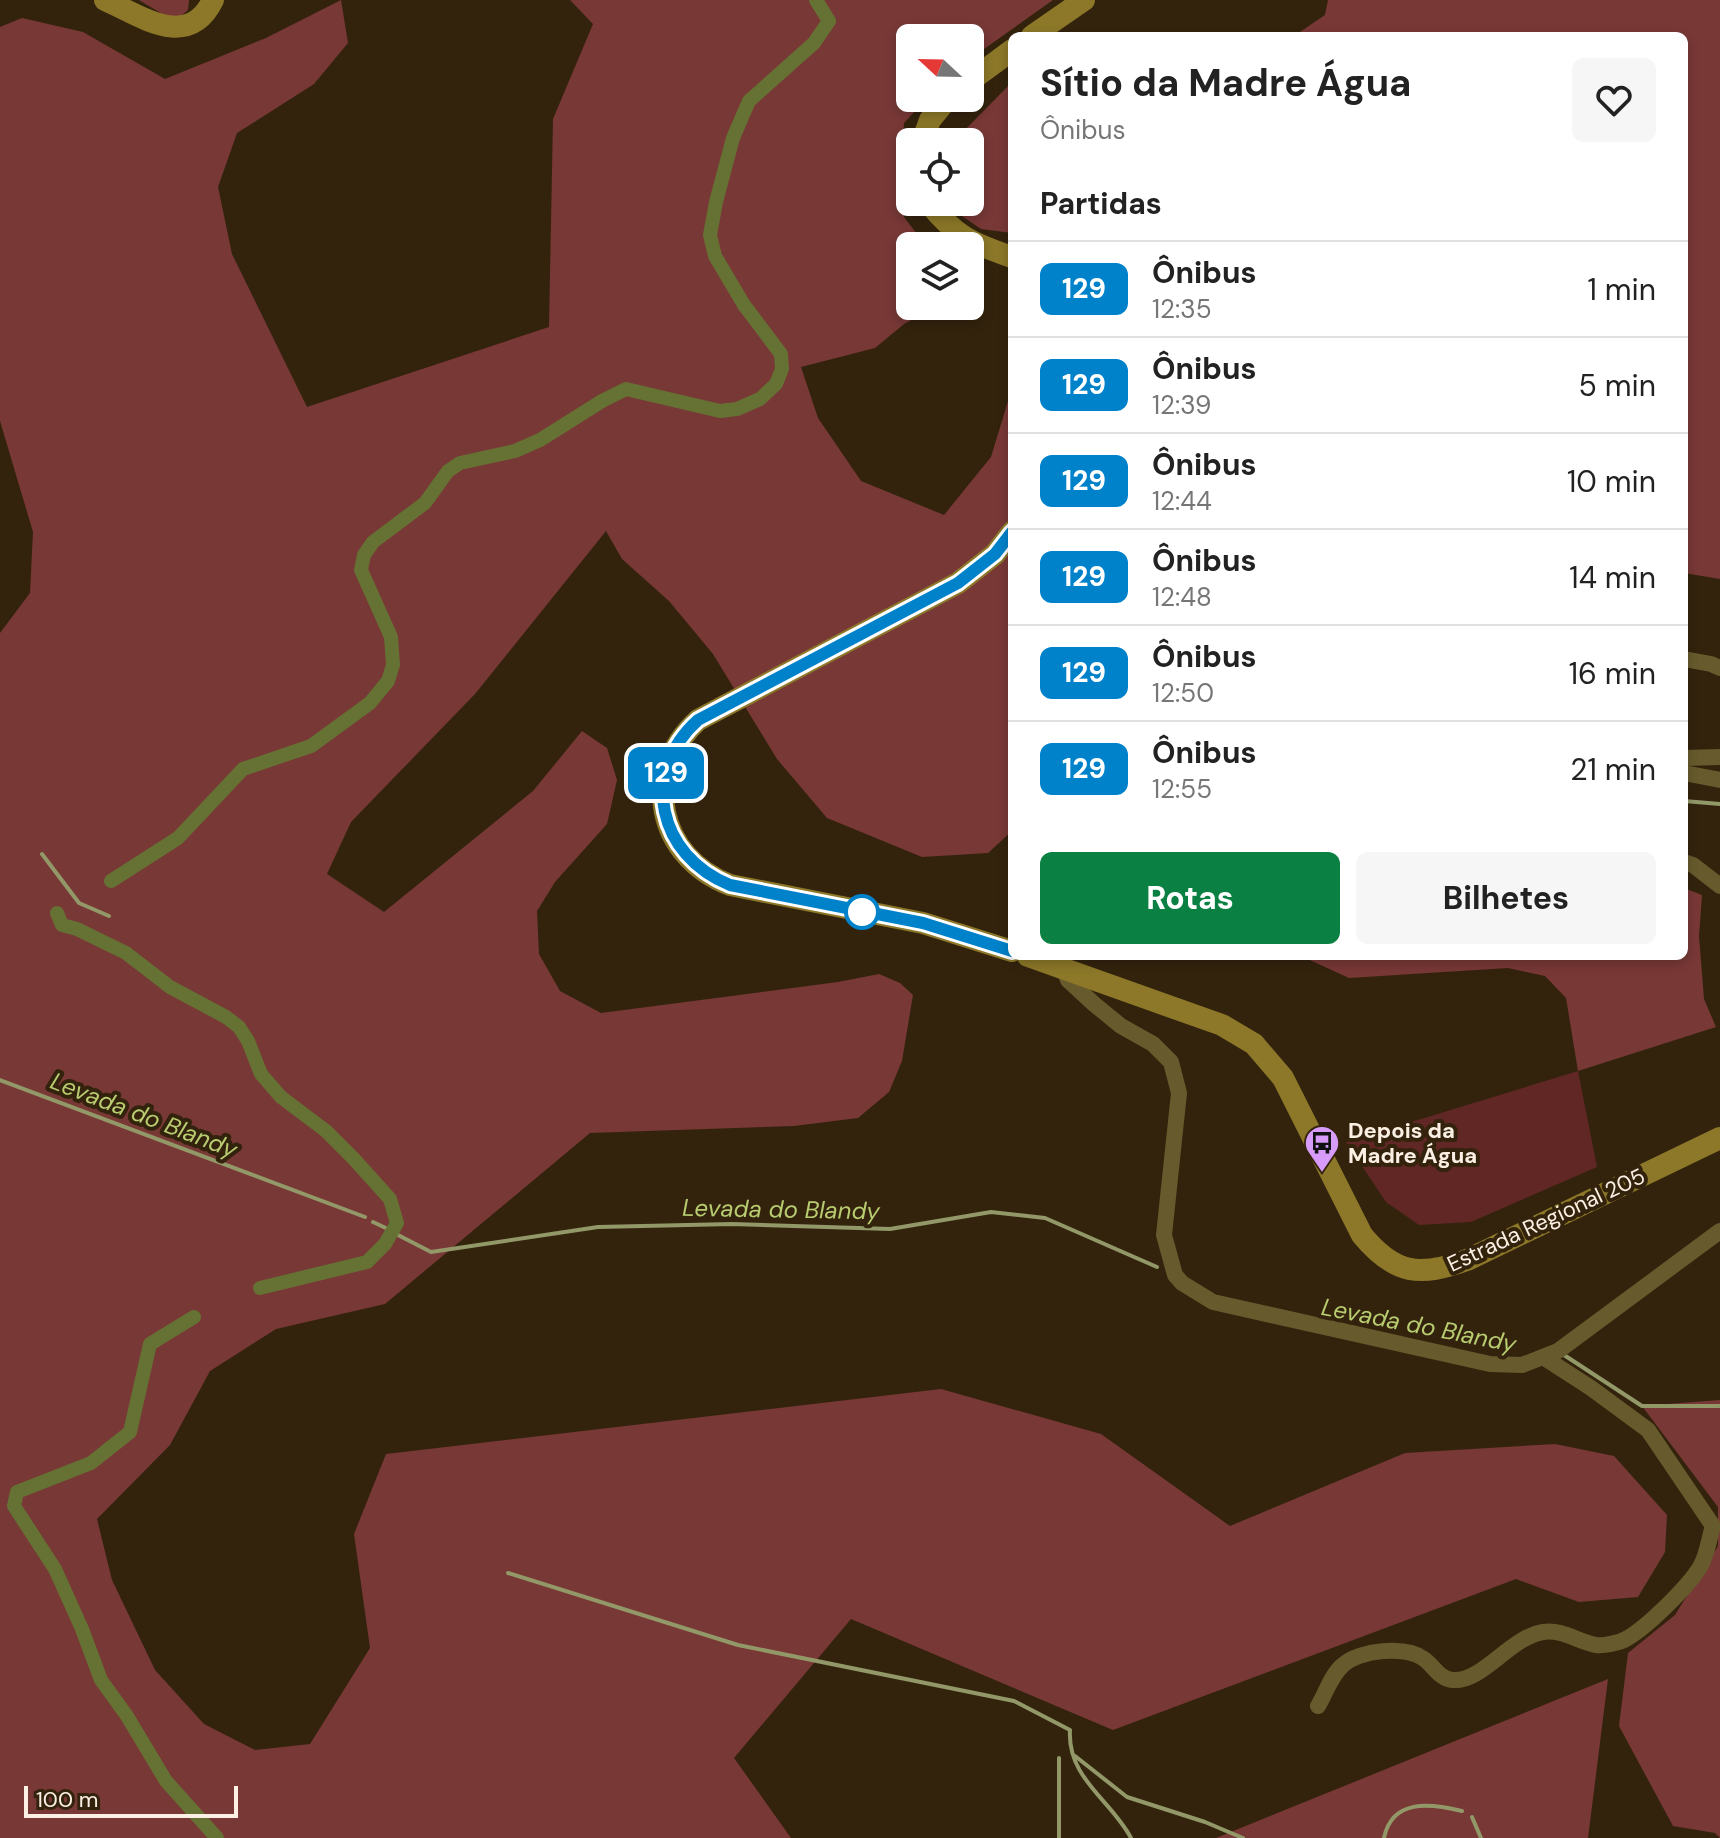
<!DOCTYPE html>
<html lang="pt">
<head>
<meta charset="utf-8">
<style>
  body { margin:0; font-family:"DM Sans",sans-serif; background:#f6f6f6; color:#222; height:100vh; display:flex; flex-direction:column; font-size:30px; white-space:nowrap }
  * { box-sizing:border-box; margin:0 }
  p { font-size:26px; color:#767676 }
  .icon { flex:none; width:44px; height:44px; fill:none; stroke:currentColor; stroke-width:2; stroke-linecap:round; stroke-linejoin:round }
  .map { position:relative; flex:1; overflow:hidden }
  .side { position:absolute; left:1008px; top:32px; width:680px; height:928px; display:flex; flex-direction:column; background:#fff; border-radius:12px; box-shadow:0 4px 12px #0003 }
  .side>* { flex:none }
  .badge { padding:0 16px; border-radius:12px; font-size:28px; line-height:52px }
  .needle { width:52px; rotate:292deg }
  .fabs { position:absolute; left:896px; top:24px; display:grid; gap:16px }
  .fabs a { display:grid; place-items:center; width:88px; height:88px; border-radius:12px; background:#fff; box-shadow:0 4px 12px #0003; font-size:40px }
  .scale { position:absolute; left:24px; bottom:20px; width:214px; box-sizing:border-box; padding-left:8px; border:4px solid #fbf0e3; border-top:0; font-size:22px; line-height:28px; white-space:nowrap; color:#fbf0e3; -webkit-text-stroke:6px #33230d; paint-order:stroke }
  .map>.badge { position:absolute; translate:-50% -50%; box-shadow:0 0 0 4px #fff }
  h2 { padding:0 32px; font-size:30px; line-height:72px }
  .round { display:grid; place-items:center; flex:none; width:84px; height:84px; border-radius:12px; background:#f6f6f6 }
  .headline { display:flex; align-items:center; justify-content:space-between; height:136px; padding:0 32px }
  h1 { font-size:38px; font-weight:700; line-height:60px }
  .cta { display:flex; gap:16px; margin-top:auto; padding:16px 32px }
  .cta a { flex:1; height:92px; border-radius:12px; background:#0b8043; color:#fff; font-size:32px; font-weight:700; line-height:92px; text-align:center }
  .cta a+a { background:#f6f6f6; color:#222 }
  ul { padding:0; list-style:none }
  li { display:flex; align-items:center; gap:24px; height:96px; padding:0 32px; border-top:2px solid #e0e0e0 }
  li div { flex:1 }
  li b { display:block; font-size:30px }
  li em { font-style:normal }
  li .badge { min-width:88px; font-weight:700; text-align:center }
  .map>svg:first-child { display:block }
</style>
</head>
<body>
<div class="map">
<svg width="1720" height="1838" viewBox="0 0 1720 1838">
  <rect width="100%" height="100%" fill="#33230d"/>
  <path fill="#602725" d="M1578 1071 1597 1167 1471 1222 1419 1225 1386 1202 1346 1142Z"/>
  <path fill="#783836" d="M139 0H189L188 10 179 18 164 15Z
    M341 0 348 43 314 84 237 133 218 187 232 254 307 407 549 327 553 119 593 24 570 0H1053L970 59V38H910V98H927L904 123 900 184 904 217 926 246H910V306H937L904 324 875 348 801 367 818 418 861 481 944 515 991 457 1012 388V831L988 853 922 857 827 818 777 759 713 654 669 601 622 559 606 531 475 694 351 822 327 874 384 912 533 791 582 731 607 748 617 780 607 824 555 882 537 911 539 954 560 991 601 1013 838 982 879 974 900 983 913 995 902 1061 889 1092 858 1118 794 1126 590 1133 385 1304 276 1329 210 1371 170 1445 97 1519 112 1580 155 1670 204 1724 255 1750 310 1744 370 1648 354 1534 386 1454 941 1389 1101 1434 1230 1526 1405 1453 1555 1444 1614 1456 1667 1515 1665 1552 1638 1597 1579 1602 1516 1579 1113 1730 851 1619 734 1758 791 1838H0V633L30 593 33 532 0 421V27L22 18 83 32 165 79 266 38Z
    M1328 0H1720V579L1684 573V36H1294L1325 15Z
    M1012 82V233L981 229 950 208 949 202H970V142L954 141Z
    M1684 888 1702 895 1699 936 1704 999 1716 1027 1578 1071 1566 998 1545 976 1508 968 1349 978 1301 956H1684Z
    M1720 1400V1838L1715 1833 1673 1826 1619 1726 1628 1653 1675 1615 1718 1546V1507L1642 1406Z
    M1608 1679 1588 1838H1216Z"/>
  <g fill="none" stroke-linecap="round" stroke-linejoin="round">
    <path stroke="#929868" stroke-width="4" d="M1684 801 1720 804
      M42 854 79 903 109 916
      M0 1080 365 1217
      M373 1222 390 1230
      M398 1235 431 1252 598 1227 732 1224 890 1229 991 1212 1045 1218 1157 1267
      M1561 1353 1642 1406H1720
      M508 1573 738 1645 1014 1701 1070 1730C1067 1778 1111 1800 1131 1838
      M1075 1756 1127 1797 1205 1822 1243 1838
      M1472 1817 1481 1838
      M1059 1838V1758
      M1384 1838C1392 1799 1429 1803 1462 1811"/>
    <path stroke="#657233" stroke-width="14" d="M111 881 178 838 243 769 311 746 370 703 388 681 393 665 391 637 361 570 364 555 373 542 425 503 448 471 460 463 515 451 540 440 602 401 626 389 720 411 737 409 760 399 776 384 782 369 781 354 744 305 715 256 710 235 716 202 733 138 749 101 814 43 829 21 816 0
      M57 913 62 925 77 929 126 953 170 987 226 1017 239 1027 248 1041 261 1074 281 1097 326 1131 354 1159 390 1199 397 1223 385 1244 367 1262 260 1288
      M194 1317 150 1344 130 1432 91 1463 17 1492 14 1506 55 1569 82 1629 101 1680 127 1716 166 1781 217 1838"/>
    <path stroke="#675b2d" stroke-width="16" d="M1684 659 1711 664 1720 668
      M1684 758 1720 757
      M1684 773 1720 780
      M1684 862 1693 865 1720 886
      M1064 969 1068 980 1094 1004 1121 1026 1153 1044 1171 1062 1179 1093 1164 1235 1175 1275 1182 1283 1213 1302 1490 1364 1522 1365 1558 1351 1720 1231
      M1318 1706C1326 1693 1331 1675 1343 1665 1359 1650 1406 1645 1424 1659 1434 1666 1439 1679 1453 1680 1483 1682 1510 1637 1543 1632 1562 1629 1579 1642 1596 1645 1603 1646 1619 1643 1626 1639 1646 1628 1688 1587 1700 1567 1707 1556 1709 1538 1713 1526L1648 1430 1591 1388 1543 1357"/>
    <path stroke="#8c7828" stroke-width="22" d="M105 0C141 16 188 51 213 0
      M1032 36 1084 0
      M970 81 1012 50
      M922 142 930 120 948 98
      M928 202C955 236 971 243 1012 257
      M1012 532 995 554 958 583 698 720C640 773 657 857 730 885L923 923 1012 951
      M1028 956 1222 1025 1254 1044 1283 1078 1362 1235C1395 1275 1420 1277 1467 1260L1720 1138"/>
  </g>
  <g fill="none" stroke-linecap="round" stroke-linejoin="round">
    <defs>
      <path id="line" d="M1012 532 995 554 958 583 698 720C639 773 658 856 730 885L923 923 1012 951"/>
    </defs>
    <use href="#line" stroke="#fff" stroke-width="18"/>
    <use href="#line" stroke="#0082ca" stroke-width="12"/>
  </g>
  <defs>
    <symbol id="bus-pin" viewBox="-11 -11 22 30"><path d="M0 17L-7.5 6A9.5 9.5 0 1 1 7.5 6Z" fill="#d79bf9" stroke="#33230d"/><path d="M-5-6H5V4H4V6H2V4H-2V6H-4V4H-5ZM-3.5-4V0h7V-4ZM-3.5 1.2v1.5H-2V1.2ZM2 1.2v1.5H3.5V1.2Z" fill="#111"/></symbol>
  </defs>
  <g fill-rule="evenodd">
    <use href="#bus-pin" x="1302" y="1123" width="40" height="54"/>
  </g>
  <circle fill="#fff" stroke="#0082ca" stroke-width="4" cx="862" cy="912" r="16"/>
  <g text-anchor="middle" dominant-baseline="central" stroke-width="8" stroke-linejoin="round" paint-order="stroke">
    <g font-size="22" font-weight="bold" fill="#fbf0e3" stroke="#33230d" text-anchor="start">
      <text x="1348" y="1130">Depois da<tspan x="1348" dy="25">Madre Água</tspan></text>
    </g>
    <g font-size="22" fill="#fbf0e3" stroke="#33230d">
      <text transform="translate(1546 1220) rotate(-25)">Estrada Regional 205</text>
    </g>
    <g font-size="24" font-style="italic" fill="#b8cc70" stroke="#33230d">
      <text transform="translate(144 1115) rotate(21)">Levada do Blandy</text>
      <text transform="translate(781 1209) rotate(1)">Levada do Blandy</text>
      <text transform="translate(1419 1325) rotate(11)">Levada do Blandy</text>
    </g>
  </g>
</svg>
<div class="fabs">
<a><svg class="needle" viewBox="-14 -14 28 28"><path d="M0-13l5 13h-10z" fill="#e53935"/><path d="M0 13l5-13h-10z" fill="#767676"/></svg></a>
<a><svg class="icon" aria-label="locate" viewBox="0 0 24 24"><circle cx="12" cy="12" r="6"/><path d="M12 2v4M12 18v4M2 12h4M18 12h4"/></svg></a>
<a><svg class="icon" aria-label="layers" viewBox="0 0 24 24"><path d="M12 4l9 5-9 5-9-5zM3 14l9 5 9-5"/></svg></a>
</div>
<div class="scale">100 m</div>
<b class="badge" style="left:666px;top:773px;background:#0082ca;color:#fff">129</b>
<section class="side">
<div class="headline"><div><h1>Sítio da Madre Água</h1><p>Ônibus</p></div><a class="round"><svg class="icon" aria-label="heart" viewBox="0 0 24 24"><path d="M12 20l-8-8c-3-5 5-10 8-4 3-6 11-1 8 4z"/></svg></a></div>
<h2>Partidas</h2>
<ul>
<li><span class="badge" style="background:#0082ca;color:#fff">129</span><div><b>Ônibus</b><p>12:35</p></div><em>1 min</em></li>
<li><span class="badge" style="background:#0082ca;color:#fff">129</span><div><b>Ônibus</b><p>12:39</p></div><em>5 min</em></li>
<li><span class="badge" style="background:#0082ca;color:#fff">129</span><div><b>Ônibus</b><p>12:44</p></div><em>10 min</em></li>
<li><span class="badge" style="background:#0082ca;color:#fff">129</span><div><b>Ônibus</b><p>12:48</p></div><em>14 min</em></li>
<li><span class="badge" style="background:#0082ca;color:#fff">129</span><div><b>Ônibus</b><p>12:50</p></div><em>16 min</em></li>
<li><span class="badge" style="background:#0082ca;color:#fff">129</span><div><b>Ônibus</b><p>12:55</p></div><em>21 min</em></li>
</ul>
<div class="cta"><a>Rotas</a><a>Bilhetes</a></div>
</section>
</div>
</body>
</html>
